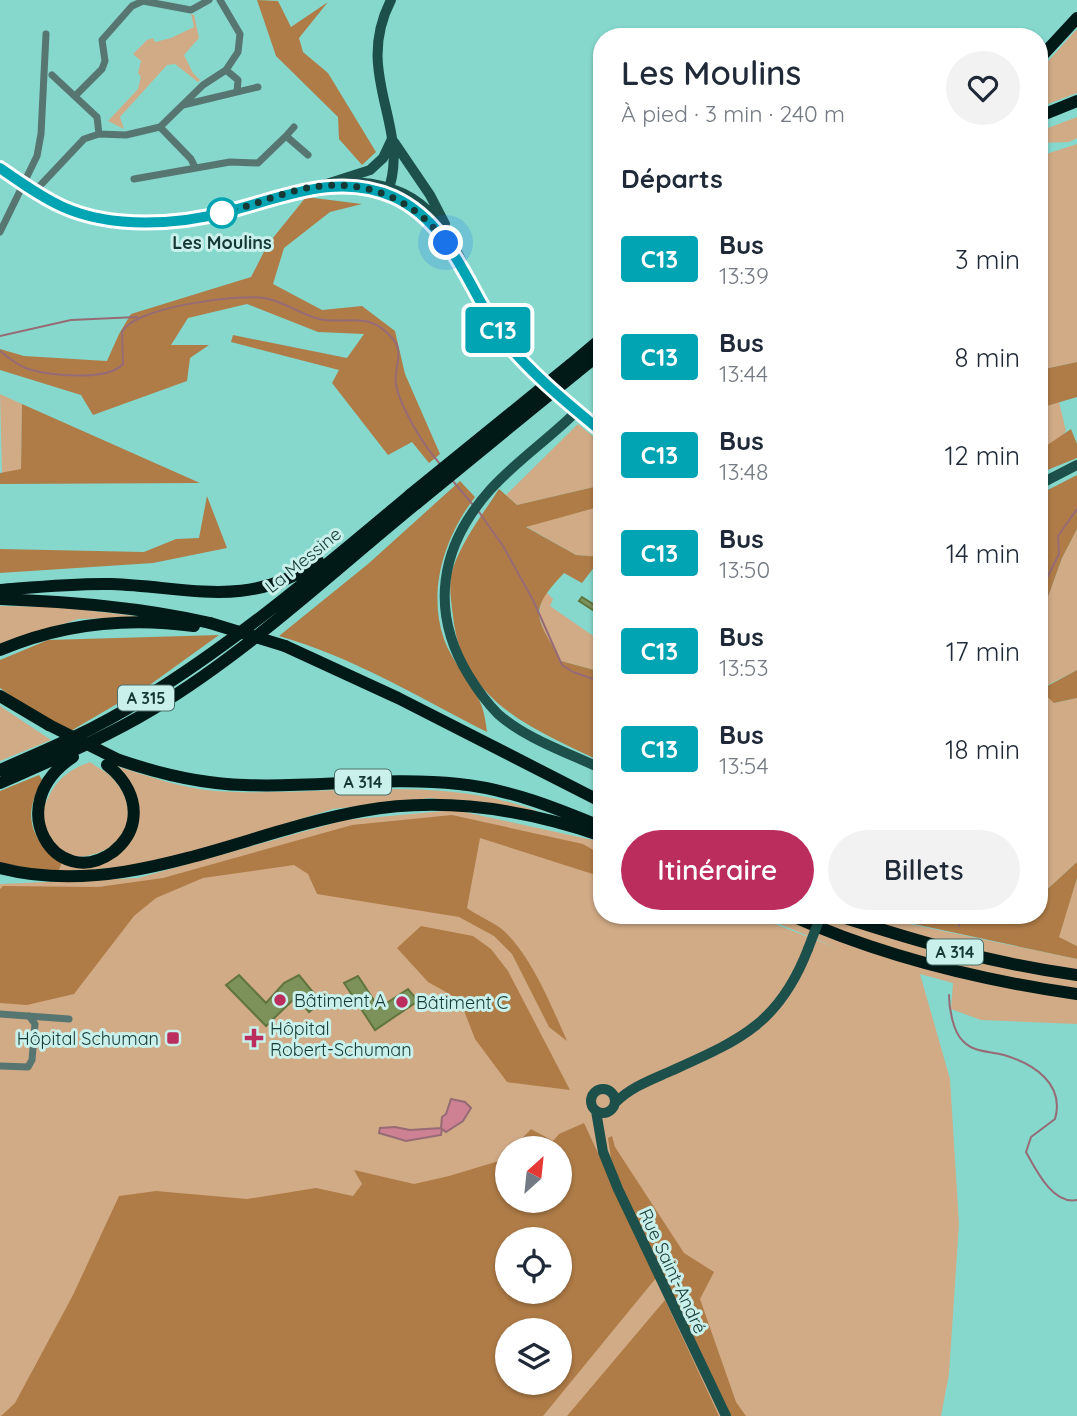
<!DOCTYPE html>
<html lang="fr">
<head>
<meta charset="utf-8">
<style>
  body { margin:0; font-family:Quicksand,sans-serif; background:#f2f2f3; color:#1f2937; height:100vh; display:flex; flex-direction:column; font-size:26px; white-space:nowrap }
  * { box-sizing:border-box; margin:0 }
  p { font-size:23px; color:#747a83 }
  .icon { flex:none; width:38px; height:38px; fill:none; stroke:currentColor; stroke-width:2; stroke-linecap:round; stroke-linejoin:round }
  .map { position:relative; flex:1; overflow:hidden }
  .sheet { position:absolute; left:593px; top:28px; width:455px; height:896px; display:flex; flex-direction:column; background:#fff; border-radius:28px; box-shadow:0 2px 5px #0004 }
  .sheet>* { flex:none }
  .badge { padding:0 14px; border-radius:5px; font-size:24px; line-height:46px }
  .needle { width:46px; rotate:27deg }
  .tools { position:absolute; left:495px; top:1136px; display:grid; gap:14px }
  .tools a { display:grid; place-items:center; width:77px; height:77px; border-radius:50%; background:#fff; box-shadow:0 2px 5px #0004; font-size:35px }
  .you { position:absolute; width:35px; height:35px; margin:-18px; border:5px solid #fff; border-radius:50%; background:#1a73e8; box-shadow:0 0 0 10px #1a73e833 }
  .map>.badge { position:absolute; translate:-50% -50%; box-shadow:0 0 0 4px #fff }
  h2 { padding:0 28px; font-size:26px; line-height:63px }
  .round { display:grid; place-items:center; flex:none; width:74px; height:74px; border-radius:37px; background:#f2f2f3 }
  .head { display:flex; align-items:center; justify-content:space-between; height:119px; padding:0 28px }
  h1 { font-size:33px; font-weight:600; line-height:52px }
  .cta { display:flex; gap:14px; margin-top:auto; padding:14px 28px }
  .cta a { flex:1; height:80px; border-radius:42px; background:#bb2d5d; color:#fff; font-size:28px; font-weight:600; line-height:80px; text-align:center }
  .cta a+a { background:#f2f2f3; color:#1f2937 }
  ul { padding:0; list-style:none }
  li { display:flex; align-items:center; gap:21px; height:98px; padding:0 28px }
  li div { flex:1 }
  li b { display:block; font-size:26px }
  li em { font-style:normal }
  li .badge { min-width:77px; font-weight:700; text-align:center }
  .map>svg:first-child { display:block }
</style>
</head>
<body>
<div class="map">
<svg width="1077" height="1416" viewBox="0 0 1077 1416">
  <rect width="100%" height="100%" fill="#86d8cd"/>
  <path fill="#d1ab86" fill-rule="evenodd" d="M191 14 194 15 199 38 184 55 193 73 200 80 198 82 175 64 167 65 120 117 124 129 108 121 138 89 141 77 138 73 141 61 133 54 147 40 153 38 155 42 171 38 194 27Z
    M1077 29V93L1040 107V70Z
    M1077 117V138L1069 142 1040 143V131Z
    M1077 144V362L1040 370V156Z
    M0 394 22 404 21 470 2 473Z
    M1059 402 1066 431 1060 438 1040 450V408Z
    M578 424 602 444V500L594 487 517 505 506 495Z
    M602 506V557L576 555 525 526Z
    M1077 529V670L1040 689V619L1062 558Z
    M546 592 553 599 550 606 602 642 595 653 602 672 561 661C548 637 530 619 546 592Z
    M0 606 60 607 144 617 78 619 0 646Z
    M1040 690 1055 703 1077 698V862L1040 896Z
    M0 706 51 740 0 761Z
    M90 762C98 768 109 773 115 781 165 843 60 887 46 830 44 823 41 816 43 809 54 783 63 772 90 762Z
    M116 766C148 776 181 788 215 791 322 798 437 772 539 812L430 798 333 809 190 853 130 866 58 873 62 862C113 867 112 864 138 821Z
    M455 810 602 842V915H752L839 949 758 915H887L886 919 1077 959V1024L981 1020 951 1009 953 983 920 974 950 1079 959 1224 949 1374 941 1416H0V884L138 878 345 820ZM508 1148H560V1200H508ZM508 1239H560V1292H508ZM508 1330H560V1382H508Z
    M1077 878V946L1058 937Z"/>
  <path fill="#af7c47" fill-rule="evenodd" d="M257 0 278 1 291 27 328 2 299 38 303 52 328 73 376 152 362 165 339 139 338 117 276 56Z
    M306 197 362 204 330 212 284 248 273 284 322 310 362 306 395 331 405 374 440 454 429 463 412 442 388 455 332 383 339 370 231 342 233 335 347 358 364 334 318 332 247 304 188 318 171 345H209L190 358 187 381 93 415 81 395 0 370V349L24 356 107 361 119 334 131 314 251 277 268 244Z
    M1077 362V397L1040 408V370Z
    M22 404 200 483 0 484V473L21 469Z
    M1071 429 1077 444V458L1040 473V450Z
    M1077 475V529L1062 558 1040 619V494Z
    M460 481 475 497C445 536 427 590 444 639 452 663 477 688 483 710 485 717 486 725 487 732 418 697 353 657 279 636L368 564Z
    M594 487 602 500V506L526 527 576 555 602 557 582 583 564 573C526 613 537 617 561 661L602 672V762C534 729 462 703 453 616 451 601 448 582 453 568 463 539 483 514 499 489L517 505Z
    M207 496 227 548 153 563 0 573V549L144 552 176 539 199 538Z
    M219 635 151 684 69 732 37 714 0 688V660L48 640Z
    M1077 670V698L1054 703 1040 690Z
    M39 775 43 781C21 814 31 841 62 862L58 873 0 863V791Z
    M452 815 583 844 602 855V877L480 838 467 908C478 916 494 922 504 931 532 957 552 1007 567 1041L549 1027 512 954 494 936 459 917 317 894 308 874 294 865 203 878 156 898 134 916 74 994 27 1005 0 1003V889L3 886 98 887 163 878 352 825Z
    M1077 862V878L1059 937 1077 946V959L886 918 887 915H1003L1012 920 1018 915H1040V896Z
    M421 926 473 936 491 949 508 971 570 1090 507 1082 475 1039 460 1000 428 982 397 948Z
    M584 1123 656 1278 543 1416H1L15 1403 73 1295 119 1196 156 1191 247 1199 316 1188 353 1196 362 1184 354 1170 414 1184 449 1176 502 1160 507 1154 508 1200H560V1148H513L531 1129 553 1141 559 1134ZM508 1239H560V1292H508ZM508 1330H560V1382H508Z
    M612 1136 615 1147 684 1253 714 1272 700 1299 736 1402 746 1416H731L718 1394 612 1165 608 1138Z
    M665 1300 719 1416H567Z"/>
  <path fill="#cd8192" stroke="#966b76" stroke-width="2" d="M451 1099 465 1102 471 1108 463 1121 446 1132 442 1129 441 1135 406 1141 379 1133 380 1128 395 1127 410 1130 441 1128 442 1117 446 1114Z"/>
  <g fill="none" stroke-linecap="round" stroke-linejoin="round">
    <path stroke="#966b76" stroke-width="2" d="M0 336 71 320 137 317
      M0 351C9 358 17 365 28 369 49 375 107 382 123 364L122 332C134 307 238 294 264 298 284 301 299 314 319 319 349 325 369 310 393 339 405 353 393 369 396 385 401 409 424 446 440 464
      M452 480 473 505
      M479 512 503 546 533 600 562 665 573 672 602 682
      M1040 592 1059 554 1058 536 1077 509
      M959 926 961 915
      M949 995C949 1008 953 1032 963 1041 974 1053 990 1051 1004 1055 1034 1064 1065 1084 1055 1119L1031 1137 1026 1152C1036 1170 1053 1205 1077 1200"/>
  </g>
  <path fill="#7d925b" stroke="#60743e" stroke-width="2" d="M602 590V616L579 601 582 597 593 604Z
    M239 975 266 1003 284 983 299 975 321 1002 309 1012 296 997 266 1026 226 985Z
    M358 976 379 1008 408 989 418 1001 375 1030 344 983Z"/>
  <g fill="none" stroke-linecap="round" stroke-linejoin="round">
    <path stroke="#577672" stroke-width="7" d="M226 70 238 80 237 92
      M52 75 97 117 99 134
      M75 96 102 69 105 61 102 40 132 6 143 1 191 10 209 0
      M183 105 258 87
      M160 127 191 159 195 167
      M294 127 286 136 308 155
      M134 179 230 162 258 163 286 136
      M35 191 84 139 99 134 126 135 160 127 203 85 226 70 238 52 240 34 220 0
      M0 232 37 156 41 134 46 34
      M0 1014 69 1019
      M0 1066 28 1067 32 1060 35 1024 29 1016"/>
    <path stroke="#1d504b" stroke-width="10" d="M394 142 430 195 445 224
      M0 168C23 184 47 202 74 211 167 242 280 199 370 170L383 158 392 139
      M343 182C458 180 453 274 507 344 534 378 569 405 602 432
      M361 188C404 194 431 220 454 254
      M387 194C413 128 352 76 391 0
      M577 411C549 439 516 461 490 490 440 546 429 611 469 676 477 689 487 703 498 714 526 739 569 753 602 769
      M1040 484 1077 465
      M591 1101a12 12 0 1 1 24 0a12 12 0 1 1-24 0Z
      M615 1103C631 1087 651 1080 671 1071 740 1040 779 1024 808 949
      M596 1111 603 1152 618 1189 726 1416"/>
    <path stroke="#011917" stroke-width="12" d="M1040 58 1077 18
      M1040 116 1077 101
      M570 365 602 338
      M576 373 602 352
      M0 590C37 587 75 583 112 584 190 587 249 610 318 561
      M0 599C71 602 140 607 210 623
      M285 646 398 698 602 802
      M0 650C61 624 128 617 194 626
      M0 696 49 725
      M73 757C0 805 56 893 113 852 123 844 131 833 133 821 137 798 124 778 107 765
      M119 760C160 774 201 784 245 785 316 788 388 776 459 784 509 789 556 808 602 827
      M0 770C49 749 98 728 143 699 239 640 324 567 410 495
      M0 783C52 760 105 738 153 709 249 651 331 573 417 503
      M0 868C123 900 243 832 362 811 444 796 524 809 602 836
      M790 915C881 956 979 980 1077 994
      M836 915C916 941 994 964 1077 975"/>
    <path stroke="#1d504b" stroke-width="10" d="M808 949 821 915"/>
    <path stroke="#011917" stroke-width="12" d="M410 495 570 365
      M417 503 576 373
      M210 623 285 646
      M49 725 119 760"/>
  </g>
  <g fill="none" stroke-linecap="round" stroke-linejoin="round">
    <defs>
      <path id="line" d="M0 168C20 182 41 197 63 207 112 229 179 225 230 211 284 197 339 172 394 197 456 226 469 297 509 346 536 378 570 405 602 432"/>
    </defs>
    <use href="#line" stroke="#fff" stroke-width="16"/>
    <use href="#line" stroke="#00a4b2" stroke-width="10"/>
    <path stroke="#173935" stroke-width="7" stroke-dasharray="0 12.6" d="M222 213C255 206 287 189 321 186 372 181 417 202 446 243"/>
  </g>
  <circle fill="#fff" stroke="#00a4b2" stroke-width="3.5" cx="222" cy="213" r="14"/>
  <g fill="#bb2d5d" stroke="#c9f0ea" stroke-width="2.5">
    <circle cx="280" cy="1000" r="7"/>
    <circle cx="402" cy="1002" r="7"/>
    <rect x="166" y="1031" width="14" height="14" rx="3.5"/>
    <path d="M250.5 1027.5h7v7h7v7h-7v7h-7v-7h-7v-7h7z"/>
  </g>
  <g text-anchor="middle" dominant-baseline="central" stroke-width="6" stroke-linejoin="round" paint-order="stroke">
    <g fill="#c9f0ea" stroke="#4c706b" stroke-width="2">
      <rect x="118" y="685.5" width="56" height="25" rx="5"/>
      <rect x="335" y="769.5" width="56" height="25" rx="5"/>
      <rect x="927" y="939.5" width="56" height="25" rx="5"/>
    </g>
    <g font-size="16" font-weight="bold" fill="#173935">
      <text x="146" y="698">A 315</text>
      <text x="363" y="782">A 314</text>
      <text x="955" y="952">A 314</text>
    </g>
    <g font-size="18" font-weight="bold" fill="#173935" stroke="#c9f0ea">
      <text x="222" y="242">Les Moulins</text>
    </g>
    <g font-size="18" fill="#173935" stroke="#c9f0ea">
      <text transform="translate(303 560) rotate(-39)">La Messine</text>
      <text transform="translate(673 1271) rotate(65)">Rue Saint-André</text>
    </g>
    <g font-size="18" fill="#173935" stroke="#c9f0ea" text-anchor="start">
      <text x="294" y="1000">Bâtiment A</text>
      <text x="416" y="1002">Bâtiment C</text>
      <text x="270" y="1028">Hôpital<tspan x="270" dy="21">Robert-Schuman</tspan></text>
      <text x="159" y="1038" text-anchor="end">Hôpital Schuman</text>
    </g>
  </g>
</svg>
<div class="tools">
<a><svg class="needle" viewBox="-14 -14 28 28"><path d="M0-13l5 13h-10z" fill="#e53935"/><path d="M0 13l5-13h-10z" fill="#747a83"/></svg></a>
<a><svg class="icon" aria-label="locate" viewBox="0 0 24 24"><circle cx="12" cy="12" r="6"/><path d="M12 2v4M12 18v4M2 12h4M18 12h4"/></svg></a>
<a><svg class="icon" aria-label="layers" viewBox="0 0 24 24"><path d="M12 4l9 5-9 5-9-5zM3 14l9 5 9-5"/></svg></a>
</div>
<div class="you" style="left:446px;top:243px"></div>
<b class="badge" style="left:498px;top:330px;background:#00a4b2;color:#fff">C13</b>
<section class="sheet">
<div class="head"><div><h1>Les Moulins</h1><p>À pied · 3 min · 240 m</p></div><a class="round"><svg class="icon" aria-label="heart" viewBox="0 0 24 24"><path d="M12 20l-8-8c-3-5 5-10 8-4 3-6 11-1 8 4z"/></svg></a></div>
<h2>Départs</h2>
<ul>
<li><span class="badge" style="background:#00a4b2;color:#fff">C13</span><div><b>Bus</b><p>13:39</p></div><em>3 min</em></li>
<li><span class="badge" style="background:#00a4b2;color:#fff">C13</span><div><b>Bus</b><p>13:44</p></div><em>8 min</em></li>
<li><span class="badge" style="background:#00a4b2;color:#fff">C13</span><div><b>Bus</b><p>13:48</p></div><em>12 min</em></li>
<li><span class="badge" style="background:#00a4b2;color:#fff">C13</span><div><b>Bus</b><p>13:50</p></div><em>14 min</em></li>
<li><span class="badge" style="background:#00a4b2;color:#fff">C13</span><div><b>Bus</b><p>13:53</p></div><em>17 min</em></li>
<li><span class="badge" style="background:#00a4b2;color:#fff">C13</span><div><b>Bus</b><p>13:54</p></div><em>18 min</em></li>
</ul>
<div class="cta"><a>Itinéraire</a><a>Billets</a></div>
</section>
</div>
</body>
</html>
